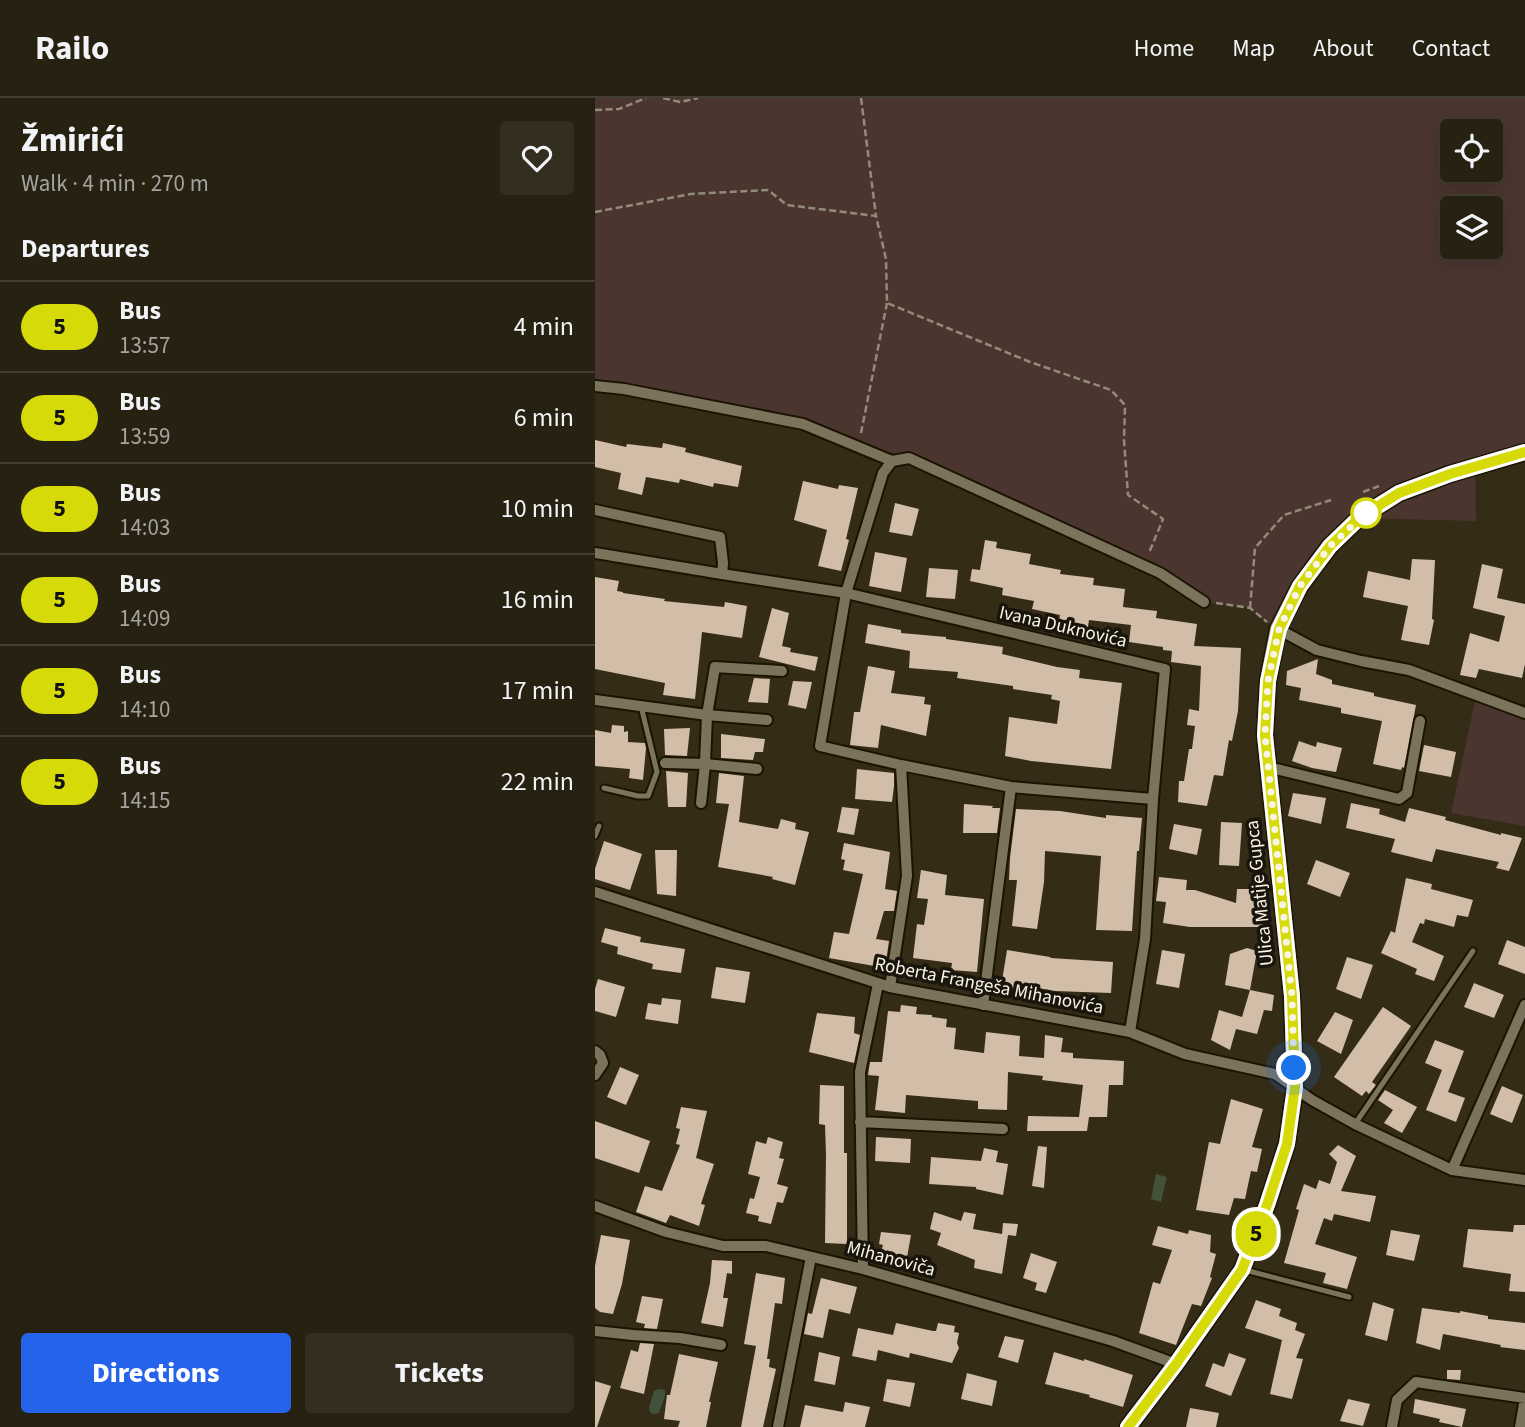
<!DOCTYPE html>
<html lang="en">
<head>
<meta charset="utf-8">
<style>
  body { margin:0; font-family:"Source Sans 3",sans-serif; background:#332e1f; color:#f1f3f6; height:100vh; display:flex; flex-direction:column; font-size:26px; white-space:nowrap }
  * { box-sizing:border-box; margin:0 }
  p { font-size:23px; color:#a4a39f }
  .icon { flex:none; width:38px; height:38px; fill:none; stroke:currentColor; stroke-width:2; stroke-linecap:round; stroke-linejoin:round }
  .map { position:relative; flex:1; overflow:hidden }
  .side { display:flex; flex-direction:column; background:#272111; width:595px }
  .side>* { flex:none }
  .badge { padding:0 14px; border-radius:23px; font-size:24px; line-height:46px }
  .tools { position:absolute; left:845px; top:21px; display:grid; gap:14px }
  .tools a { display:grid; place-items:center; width:63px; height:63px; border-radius:7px; background:#272111; box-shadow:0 4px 18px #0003,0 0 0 2px #433e31; font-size:35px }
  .you { position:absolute; width:35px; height:35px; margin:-18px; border:5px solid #fff; border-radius:50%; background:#1a73e8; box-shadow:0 0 0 10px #1a73e833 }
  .map>.badge { position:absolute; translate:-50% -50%; box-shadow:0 0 0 4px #fff }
  h2 { padding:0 21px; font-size:26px; line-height:63px }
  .round { display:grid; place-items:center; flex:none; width:74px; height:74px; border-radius:7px; background:#332e1f }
  .head { display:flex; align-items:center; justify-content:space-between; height:119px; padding:0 21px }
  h1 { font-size:33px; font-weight:800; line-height:52px }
  .cta { display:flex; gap:14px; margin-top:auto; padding:14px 21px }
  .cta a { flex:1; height:80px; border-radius:7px; background:#2563eb; color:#fff; font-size:28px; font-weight:800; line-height:80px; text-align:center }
  .cta a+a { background:#332e1f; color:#f1f3f6 }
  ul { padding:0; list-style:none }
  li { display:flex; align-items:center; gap:21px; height:91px; padding:0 21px; border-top:2px solid #433e31 }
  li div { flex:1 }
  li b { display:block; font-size:26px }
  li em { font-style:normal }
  li .badge { min-width:77px; font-weight:700; text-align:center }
  header { display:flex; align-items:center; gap:42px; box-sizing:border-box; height:98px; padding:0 35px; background:#272111; border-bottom:2px solid #433e31 }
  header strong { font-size:33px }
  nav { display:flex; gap:38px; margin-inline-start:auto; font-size:24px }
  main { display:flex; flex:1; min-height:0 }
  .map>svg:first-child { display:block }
</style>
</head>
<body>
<header>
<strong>Railo</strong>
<nav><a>Home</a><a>Map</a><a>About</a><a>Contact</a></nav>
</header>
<main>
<section class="side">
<div class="head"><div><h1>Žmirići</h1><p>Walk · 4 min · 270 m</p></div><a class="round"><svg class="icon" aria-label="heart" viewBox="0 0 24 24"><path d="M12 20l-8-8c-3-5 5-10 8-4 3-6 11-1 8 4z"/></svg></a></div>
<h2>Departures</h2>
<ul>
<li><span class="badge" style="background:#d6da09;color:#111">5</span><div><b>Bus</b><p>13:57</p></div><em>4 min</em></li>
<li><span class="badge" style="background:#d6da09;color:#111">5</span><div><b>Bus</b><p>13:59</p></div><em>6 min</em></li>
<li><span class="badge" style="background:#d6da09;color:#111">5</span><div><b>Bus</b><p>14:03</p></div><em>10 min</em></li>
<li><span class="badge" style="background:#d6da09;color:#111">5</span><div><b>Bus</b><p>14:09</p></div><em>16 min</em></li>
<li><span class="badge" style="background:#d6da09;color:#111">5</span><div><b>Bus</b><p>14:10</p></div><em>17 min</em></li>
<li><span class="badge" style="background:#d6da09;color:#111">5</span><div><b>Bus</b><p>14:15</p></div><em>22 min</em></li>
</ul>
<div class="cta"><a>Directions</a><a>Tickets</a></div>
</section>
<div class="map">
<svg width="930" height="1329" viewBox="0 0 930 1329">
  <rect width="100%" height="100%" fill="#342c17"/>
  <path fill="#4b362f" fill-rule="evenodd" d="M0 0H930V354L880 369 881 423 764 420 683 531 668 522 655 510 609 504 565 475 314 360 297 363 208 326 0 289ZM858 33H896V72H858ZM858 110H896V149H858Z
    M881 598 930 615V728L856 715Z"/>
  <path fill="#41523a" d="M561 1076 572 1079 566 1104 556 1101Z
    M63 1291 70 1292V1298L64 1315 58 1316 55 1314 54 1309 59 1293Z"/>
  <path fill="#d2bda9" d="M0 342 31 349 32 346 67 350 68 345 91 350 90 354 147 368 143 389 119 385 118 389 85 381 84 385 51 379 47 397 23 391 26 375 0 369Z
    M208 383 243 391 244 387 263 390 251 441 254 442 246 473 223 468 232 432 199 422Z
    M300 405 324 411 317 438 294 434Z
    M390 442 402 444 401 450 436 456 434 466 466 472 465 476 499 480 498 487 530 491 528 509 562 513 561 520 602 526 599 548 646 550 643 613 637 643 634 642 628 678 619 677 612 708 583 704 584 683H589L594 651H597L600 628 592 627 594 611 604 613 606 568 576 564 577 553 568 552V549L534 544 536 527 494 522 491 540 462 536 465 517 437 511 439 503 407 497 408 490 375 483 377 471 385 472Z
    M280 454 312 460 306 494 274 488Z
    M817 461 840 462 837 521 839 522 834 547 806 542 813 508 768 499 773 473 815 482Z
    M887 466 908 471 902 500 930 506V566L927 580 884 571 881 580 865 577 875 535 904 544 910 518 878 510Z
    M334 470 363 472 360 501 331 499Z
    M0 479 24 483 22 493 28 494V495L70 501 69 503 129 509 130 504 152 508 147 540 107 534 100 601 68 597 70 585 0 571Z
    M177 510 194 515 187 548 196 550 195 554 223 559 220 573 164 559Z
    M273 526 306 532V535L351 539V541L408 549 407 556 462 569 485 572 484 580 527 585 516 671 436 663 410 658 414 619 462 626 465 603 456 601 457 597 418 591V588L362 580 363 574 314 570 315 553 270 545Z
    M723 561 721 576 737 582V586L779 595V598L821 607 809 670 807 669 806 672 778 666 787 623 746 615V610L704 602 706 590 691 587 692 573Z
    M273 568 300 573 296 595 330 599 329 606 336 607 331 638 286 627 283 650 255 647 259 614H265Z
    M159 580 175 581 173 605 153 604Z
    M198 583 217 584 211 611 193 607Z
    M17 627 29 628V634L33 633V644L50 645 51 650 48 682 34 680 35 671 0 668V632L16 635Z
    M95 630 92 658 70 657 69 631Z
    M126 636 170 641 168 654H160L158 662 126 660Z
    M704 643 721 649 722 644 747 650 741 674 717 670 697 663Z
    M829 647 861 654 856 679 824 673Z
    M262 671 299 675V688L297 704 260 701Z
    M71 673 93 675 91 709H73Z
    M124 675 149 678 144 724 183 731 186 721 201 725 200 731 214 734 200 787 177 781 178 779 123 769 134 706 121 705Z
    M698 695 731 700 726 726 693 718Z
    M756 705 785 711 784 716 810 724 814 710 851 719 850 722 906 737V735L927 740 914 773 901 770 904 764 841 751 837 764 796 754 800 741 751 730Z
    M369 706 398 708 397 710H405L402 735H368Z
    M247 709 264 711 259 737 242 734Z
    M421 711 465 713 511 720V717L547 720 544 753H542L537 833 501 832 506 758 450 753 449 784 442 831 417 828 422 782H414L415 760Z
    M626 724 647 725 644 768 624 767Z
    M579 726 607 731 602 757 574 751Z
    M9 743 47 756 35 792 0 781V771Z
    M249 745 295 754 290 791 302 793 299 813H289L281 841 294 843 291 864 287 863 285 869 234 860 239 834 254 836 268 776 248 772 250 762 246 761Z
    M60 752H82L81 798 62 796Z
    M721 762 755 775 745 799 712 786Z
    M326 772 352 777 350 797 389 801 382 874 356 872 357 865 318 860 322 826 329 827 333 801 322 800Z
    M564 779 592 782 591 792H600L641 805 642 791H668V829H595L568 825 571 804 561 803Z
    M811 780 837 786 836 791 878 802 873 819 862 817 859 829 830 821 829 826 825 825 817 844 849 858 839 883 820 876 822 871 786 855 796 833 800 835Z
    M10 830 46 839 45 844 90 851 86 875 57 871 58 866 22 856 23 849 6 844Z
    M912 842 930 849V876L903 866Z
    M652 850 662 853 655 892 630 887 635 856Z
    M412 852 455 859 456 860 518 864 516 895 460 893 432 888 431 893 406 889Z
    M567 852 590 856 584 890 561 886Z
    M752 859 778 867 766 901 741 891Z
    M121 869 155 874 150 905 116 900Z
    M3 881 30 889 21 919 0 913V891Z
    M879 885 909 897 899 920 869 909Z
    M655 892 679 897 677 913 669 912 662 936 641 931 635 952 616 942 624 912 647 919Z
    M67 900 86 902 83 926 50 921 53 905 66 907Z
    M306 907 322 909 321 916 337 917V919L352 921 351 929 361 930 359 951 389 955 391 934 425 938 424 958 449 960 450 937 468 940 466 954 478 955V960L529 963 528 987H514L512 1019H494L492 1033H432L433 1018 484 1019 488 987 447 982 448 978 413 974 412 1012 383 1011V1003L311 997 310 1015 280 1012 284 978 273 977 275 964H287L293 913 305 914Z
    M788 909 816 928 777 984 781 987 774 996 771 993 767 998 739 979Z
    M740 914 758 922 746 956 722 943Z
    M222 915 260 919 259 935 265 937 259 965 214 954Z
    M840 942 869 953 853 994 870 1000 861 1024 831 1012 847 972 830 965Z
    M25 969 44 977 31 1007 12 999Z
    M225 987 249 988V1055H252V1146L230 1145 231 1056 230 1027 224 1026Z
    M907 988 928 997 917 1025 895 1016Z
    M790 992 822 1009 807 1035 789 1025 798 1012 783 1002Z
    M636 1001 668 1011 657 1049 667 1051 662 1074 656 1073 650 1101 639 1100 634 1117 601 1112 614 1044 625 1046Z
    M86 1009 112 1013 101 1060 119 1066 106 1106 110 1107 104 1128 75 1117 71 1125 41 1114 50 1088 67 1093 85 1047 81 1046 85 1031 81 1030Z
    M0 1023 55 1043 44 1075 0 1060Z
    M173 1039 188 1044 184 1060 189 1061 182 1086 193 1089 188 1105 182 1104 176 1126 163 1123 164 1118 151 1115 155 1100 159 1101 165 1079 153 1076 161 1043 171 1046Z
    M281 1039 316 1041 315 1065 280 1063Z
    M743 1047 761 1058 746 1093 781 1098 775 1124 739 1116 737 1123 729 1120 720 1146 762 1159 752 1191 728 1185 731 1175 689 1165 704 1112 701 1111 709 1086 721 1091 724 1082 735 1086 742 1064 734 1056Z
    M443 1048 452 1049 449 1090 437 1088Z
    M389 1050 403 1053 401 1064 413 1066 408 1097 381 1091V1089L334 1086 336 1059 386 1063Z
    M339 1114 366 1123 369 1114 381 1116 378 1131 407 1136 408 1125 423 1126 421 1138 413 1137 407 1176 379 1170 380 1162 342 1147 346 1135 335 1131Z
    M919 1127H930V1194L914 1193 916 1176 868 1169 873 1131 918 1134Z
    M563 1128 593 1136 594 1132 616 1137 615 1154 621 1156 615 1179 617 1180 606 1208 597 1206 581 1247 544 1235 558 1184 565 1186 577 1152 557 1147Z
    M796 1132 825 1137 819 1163 791 1157Z
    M286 1134 316 1137 311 1165 284 1160 288 1147 284 1146Z
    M6 1137 35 1142 27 1186 18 1216 5 1214 0 1210V1168Z
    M436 1155 462 1164 451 1195 440 1192 442 1185 428 1180Z
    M117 1162 137 1163V1176L132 1175 128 1200H133L128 1229 106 1225 115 1185Z
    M161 1175 190 1180 187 1206 180 1205 172 1261H175L174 1269 181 1271 168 1329H146L161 1248 149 1246Z
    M226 1180 262 1189 255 1216 234 1211 228 1240 209 1236 213 1215 217 1216Z
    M47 1198 68 1201 62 1231 49 1230 50 1226 41 1224Z
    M661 1202 686 1211 684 1218 702 1225 700 1232 710 1236 701 1260 708 1261 697 1301 675 1296 687 1242 650 1230Z
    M778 1204 799 1211 792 1243 770 1237Z
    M827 1210 865 1215V1213L893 1218V1221L930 1225V1252L905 1249 906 1247 848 1236 845 1252 821 1245Z
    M301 1225 338 1233H341L343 1225 360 1228 359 1234 364 1235 362 1245 364 1250 357 1265 315 1255 314 1260 283 1252 281 1263 257 1258 263 1230 298 1237Z
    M410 1238 429 1242 423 1265 403 1259Z
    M45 1245 59 1246 49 1296 25 1290 36 1252 43 1254Z
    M224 1254 245 1259 240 1287 219 1283Z
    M459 1254 489 1263V1261L538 1277 528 1309 494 1299 495 1297 450 1286Z
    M634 1255 651 1261 636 1298 610 1288 618 1265 629 1269Z
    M84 1256 123 1264 114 1304H116L111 1329H83L85 1323 69 1321 72 1297H75Z
    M852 1272H866L865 1282 852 1281Z
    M372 1275 402 1283 397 1308 366 1301Z
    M292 1281 320 1285 315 1309 288 1303Z
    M0 1283 16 1288 2 1329H0Z
    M753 1301 775 1306 768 1328 745 1323Z
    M820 1301 871 1311 867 1329 844 1324 845 1321 818 1315Z
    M250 1304 275 1309 270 1329H205L210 1307 248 1314Z
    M595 1310 624 1315 621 1329H591Z"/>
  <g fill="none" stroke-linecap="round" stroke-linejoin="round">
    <defs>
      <path id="lane" d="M9 690 43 698H53L62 674 46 608
        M0 738 4 728
        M760 1026 878 853
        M650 1172 754 1199"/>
      <path id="street" d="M0 288 29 291 208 326 297 363
        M0 412 125 439 128 465 127 476
        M0 455 127 476 251 495 570 571 558 701 550 841 535 934
        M683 531 722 552 766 563 814 572 930 615
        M0 602 112 617 172 622
        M70 665 110 666 162 671
        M673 669 804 701 812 695 825 623
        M558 701 416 689 306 667 225 648 251 495 288 375 297 363 314 360 565 475 609 504
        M106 705 110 666 112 617 120 569 187 573
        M0 794 295 889 535 934 590 956 680 976 717 1002 760 1026 857 1072 930 1082
        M295 889 312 778 306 667
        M388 907 416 689
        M0 953 5 957 8 965 0 977
        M265 1024 408 1031
        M857 1072 930 907
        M0 1108 71 1134 128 1148H171L268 1171 518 1243 581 1266
        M268 1171 265 974 283 886
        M0 1233 38 1237 85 1240 126 1247
        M183 1329 216 1159
        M797 1329 802 1302 821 1284 930 1300 925 1329"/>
      <path id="secondary" d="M533 1329 581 1266 647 1172 672 1107 692 1046 700 989 697 898 670 637 673 583 683 531 705 488 735 448 764 420 804 395 855 376 930 354"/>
    </defs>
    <use href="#lane" stroke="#1c1402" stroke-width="9"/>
    <use href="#street" stroke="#1c1402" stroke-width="14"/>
    <use href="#secondary" stroke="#1c1402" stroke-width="19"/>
    <path stroke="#928b7a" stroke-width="2.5" stroke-dasharray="7 3.5" stroke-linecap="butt" d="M68 0 85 4 103 0
      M266 0 281 118
      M0 12 24 11 51 0
      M0 114 96 96 173 92 192 107 281 118 291 161 292 205 435 264 516 292 530 307 529 342 533 397 568 421 554 455
      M266 335 292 205
      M768 394 784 388
      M621 505 655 510 672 524
      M655 510 660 450 689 417 736 402"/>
    <use href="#lane" stroke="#7c735c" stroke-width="5"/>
    <use href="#street" stroke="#7c735c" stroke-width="10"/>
    <use href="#secondary" stroke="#86825e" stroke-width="16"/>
  </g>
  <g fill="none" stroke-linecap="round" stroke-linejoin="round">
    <defs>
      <path id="line" d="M533 1329 581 1266 647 1172 672 1107 692 1046 700 989 697 898 670 637 673 583 684 531 705 488 735 448 764 420 804 395 855 376 930 354"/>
    </defs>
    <use href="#line" stroke="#fff" stroke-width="16"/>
    <use href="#line" stroke="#d6da09" stroke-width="10"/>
    <path stroke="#f9f4e7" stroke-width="7" stroke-dasharray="0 12.6" d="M699 970 697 898 670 637 673 583 684 531 705 488 735 448 771 415"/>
  </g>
  <circle fill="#fff" stroke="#d6da09" stroke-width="3.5" cx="771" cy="415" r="14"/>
  <g text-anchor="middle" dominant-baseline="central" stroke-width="7" stroke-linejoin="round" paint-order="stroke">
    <g font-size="19" fill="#f9f4e7" stroke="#19150c">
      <text transform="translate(468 529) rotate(13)">Ivana Duknovića</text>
      <text transform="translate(665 795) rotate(-96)">Ulica Matije Gupca</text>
      <text transform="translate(394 888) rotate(11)">Roberta Frangeša Mihanovića</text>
      <text transform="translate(296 1161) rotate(15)">Mihanoviča</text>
    </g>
  </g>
</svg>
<div class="tools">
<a><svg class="icon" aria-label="locate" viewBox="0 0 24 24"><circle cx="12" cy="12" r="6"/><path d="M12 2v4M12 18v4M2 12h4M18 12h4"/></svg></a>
<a><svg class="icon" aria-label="layers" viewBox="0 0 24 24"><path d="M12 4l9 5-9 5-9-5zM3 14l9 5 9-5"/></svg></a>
</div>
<div class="you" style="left:699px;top:970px"></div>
<b class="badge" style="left:661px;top:1136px;background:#d6da09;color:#111">5</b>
</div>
</main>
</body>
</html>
